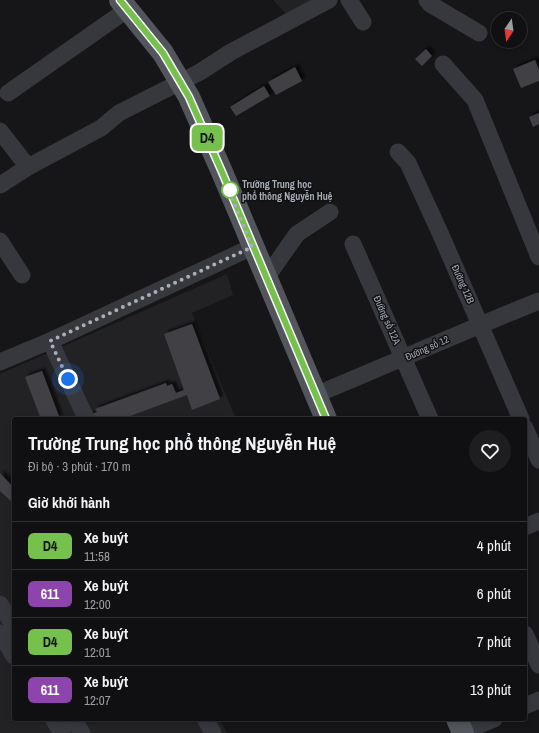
<!DOCTYPE html>
<html lang="vi">
<head>
<meta charset="utf-8">
<style>
  body { margin:0; font-family:"Archivo Narrow",sans-serif; background:#1e1e20; color:#f1f3f6; height:100vh; display:flex; flex-direction:column; font-size:15px; white-space:nowrap }
  * { box-sizing:border-box; margin:0 }
  p { font-size:13px; color:#9c9d9f }
  .icon { flex:none; width:22px; height:22px; fill:none; stroke:currentColor; stroke-width:2; stroke-linecap:round; stroke-linejoin:round }
  .map { position:relative; flex:1; overflow:hidden }
  .details { position:absolute; left:12px; top:417px; width:515px; height:304px; display:flex; flex-direction:column; background:#101012; border-radius:4px; box-shadow:0 2px 6px #0003,0 0 0 1px #303032 }
  .details>* { flex:none }
  .badge { padding:0 8px; border-radius:6px; font-size:14px; line-height:26px }
  .needle { width:26px; rotate:193deg }
  .controls { position:absolute; left:491px; top:12px; display:grid; gap:8px }
  .controls a { display:grid; place-items:center; width:36px; height:36px; border-radius:50%; background:#101012; box-shadow:0 2px 6px #0003,0 0 0 1px #303032; font-size:20px }
  .you { position:absolute; width:20px; height:20px; margin:-10px; border:3px solid #fff; border-radius:50%; background:#1a73e8; box-shadow:0 0 0 6px #1a73e833 }
  .map>.badge { position:absolute; translate:-50% -50%; box-shadow:0 0 0 2px #fff }
  h2 { padding:0 16px; font-size:15px; line-height:36px }
  .round { display:grid; place-items:center; flex:none; width:42px; height:42px; border-radius:21px; background:#1e1e20 }
  .summary { display:flex; align-items:center; justify-content:space-between; height:68px; padding:0 16px }
  h1 { font-size:19px; font-weight:800; line-height:30px }
  ul { padding:0; list-style:none }
  li { display:flex; align-items:center; gap:12px; height:48px; padding:0 16px; border-top:1px solid #303032 }
  li div { flex:1 }
  li b { display:block; font-size:15px }
  li em { font-style:normal }
  li .badge { min-width:44px; font-weight:700; text-align:center }
  .map>svg:first-child { display:block }
</style>
</head>
<body>
<div class="map">
<svg width="539" height="733" viewBox="0 0 539 733">
  <defs>
    <filter id="shadow"><feDropShadow dx="3.5" dy="-3.5" stdDeviation="1" flood-color="#0009"/></filter>
  </defs>
  <rect width="100%" height="100%" fill="#161618"/>
  <path fill="#222225" d="M273 0H315L286 14Z
    M227 274 233 295 192 313 236 419H14V719H219L227 733H0V374Z"/>
  <path fill="#404145" filter="url(#shadow)" d="M426 49 432 56 422 66 415 59Z
    M535 60 539 70V81L521 88 513 69Z
    M295 67 302 81 276 95 268 82Z
    M264 86 270 96 236 116 230 107Z
    M539 113V124L533 127 529 117Z
    M192 324 220 399 192 410 187 395 122 419H92L90 415 97 412 95 409 166 383 167 386 172 384 176 393 184 390 164 334Z
    M42 371 60 419H41L25 377Z
    M0 473 14 488V502L13 503 0 491Z"/>
  <g fill="none" stroke-linecap="round" stroke-linejoin="round">
    <path stroke="#37383d" stroke-width="17" d="M349 0 363 22
      M427 0 430 4 479 33
      M443 64 475 100 539 257
      M8 93 128 9
      M0 131 28 167
      M398 152 408 163 441 235 521 419
      M0 185 28 167 101 128 119 113 200 72 231 52 329 0
      M0 241 22 275
      M353 244 430 419
      M266 278 297 234 330 212
      M50 341 86 418
      M0 362 50 341 252 247
      M315 395C390 364 464 331 539 301
      M525 428 539 460
      M525 527 539 521
      M0 604 14 626
      M0 633 14 656
      M525 634 539 665
      M525 706 539 700
      M53 719 62 733
      M73 719 82 733
      M205 719 213 733
      M463 732 494 719"/>
    <path stroke="#53555c" stroke-width="22" d="M120 0 163 53 189 97 222 172 326 419
      M457 719 463 733"/>
  </g>
  <g fill="none" stroke-linecap="round" stroke-linejoin="round">
    <defs>
      <path id="line" d="M120 0 163 53 189 97 222 172 326 419"/>
    </defs>
    <use href="#line" stroke="#fff" stroke-width="9"/>
    <use href="#line" stroke="#76c04d" stroke-width="6"/>
    <path stroke="#a8adb8" stroke-width="4" stroke-dasharray="0 7.2" d="M68 379 50 341 252 247 227 185 230 190"/>
  </g>
  <circle fill="#fff" stroke="#76c04d" stroke-width="2" cx="230" cy="190" r="8"/>
  <g text-anchor="middle" dominant-baseline="central" stroke-width="3" stroke-linejoin="round" paint-order="stroke">
    <g font-size="10" font-weight="bold" fill="#a8adb8" stroke="#111113" text-anchor="start">
      <text x="242" y="184">Trường Trung học<tspan x="242" dy="12">phổ thông Nguyễn Huệ</tspan></text>
    </g>
    <g font-size="10" fill="#a8adb8" stroke="#111113">
      <text transform="translate(463 284) rotate(66)">Đường 12B</text>
      <text transform="translate(387 320) rotate(66)">Đường số 12A</text>
      <text transform="translate(427 348) rotate(-24)">Đường số 12</text>
    </g>
  </g>
</svg>
<div class="controls">
<a><svg class="needle" viewBox="-14 -14 28 28"><path d="M0-13l5 13h-10z" fill="#e53935"/><path d="M0 13l5-13h-10z" fill="#9c9d9f"/></svg></a>
</div>
<div class="you" style="left:68px;top:379px"></div>
<b class="badge" style="left:207px;top:138px;background:#76c04d;color:#111">D4</b>
<section class="details">
<div class="summary"><div><h1>Trường Trung học phổ thông Nguyễn Huệ</h1><p>Đi bộ · 3 phút · 170 m</p></div><a class="round"><svg class="icon" aria-label="heart" viewBox="0 0 24 24"><path d="M12 20l-8-8c-3-5 5-10 8-4 3-6 11-1 8 4z"/></svg></a></div>
<h2>Giờ khởi hành</h2>
<ul>
<li><span class="badge" style="background:#76c04d;color:#111">D4</span><div><b>Xe buýt</b><p>11:58</p></div><em>4 phút</em></li>
<li><span class="badge" style="background:#8e44ad;color:#fff">611</span><div><b>Xe buýt</b><p>12:00</p></div><em>6 phút</em></li>
<li><span class="badge" style="background:#76c04d;color:#111">D4</span><div><b>Xe buýt</b><p>12:01</p></div><em>7 phút</em></li>
<li><span class="badge" style="background:#8e44ad;color:#fff">611</span><div><b>Xe buýt</b><p>12:07</p></div><em>13 phút</em></li>
</ul>
</section>
</div>
</body>
</html>
